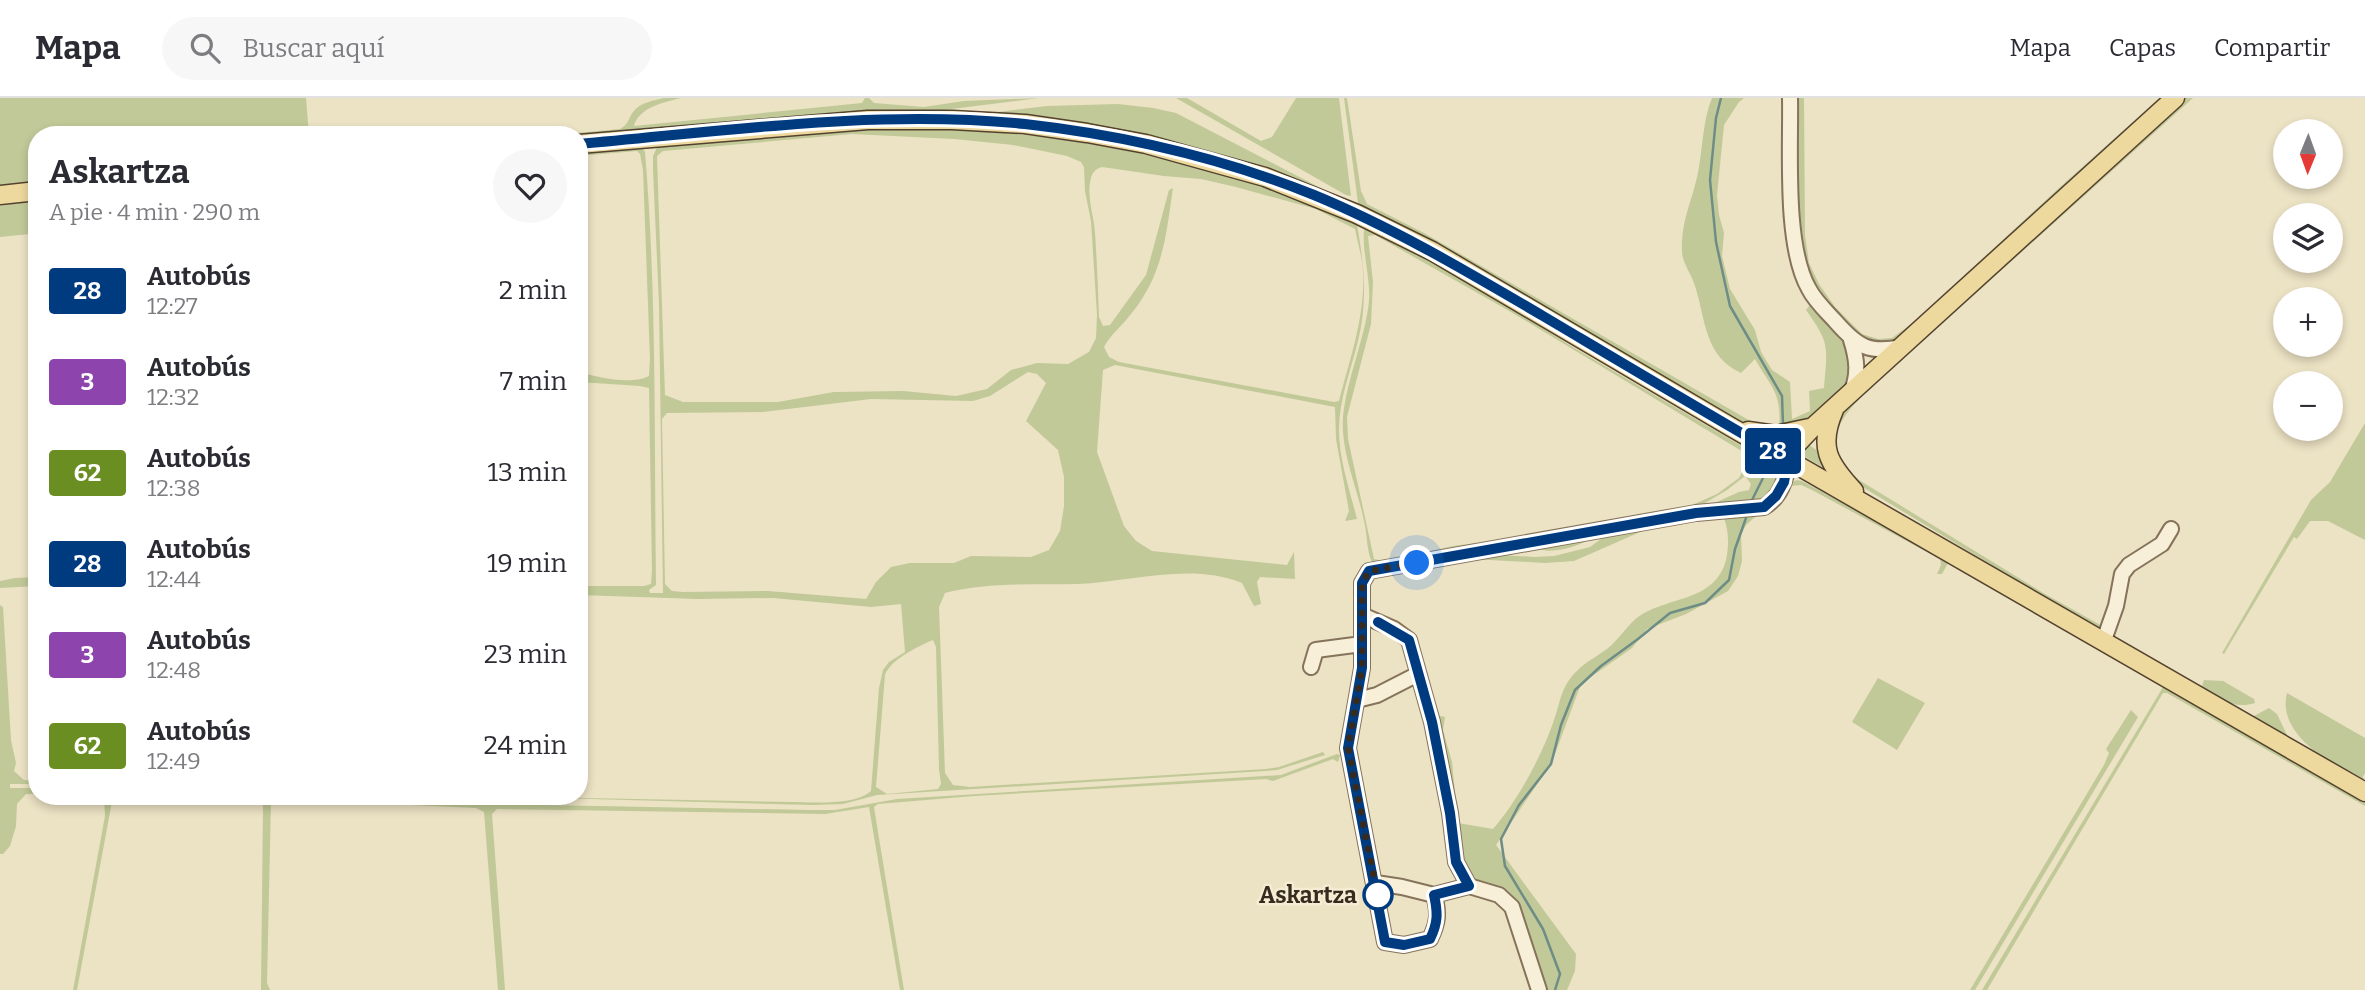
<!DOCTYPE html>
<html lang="es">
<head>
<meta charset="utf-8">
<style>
  body { margin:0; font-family:Bitter,serif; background:#f7f7f7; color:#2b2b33; height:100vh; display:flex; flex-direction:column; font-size:26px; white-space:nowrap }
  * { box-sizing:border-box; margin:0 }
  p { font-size:23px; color:#7c7c81 }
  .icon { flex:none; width:38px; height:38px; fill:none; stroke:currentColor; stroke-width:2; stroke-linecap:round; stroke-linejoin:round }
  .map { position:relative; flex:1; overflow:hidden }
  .panel { position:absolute; left:28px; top:28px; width:560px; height:679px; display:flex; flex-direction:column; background:#fff; border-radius:28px; box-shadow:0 4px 10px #0003 }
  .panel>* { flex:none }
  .badge { padding:0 14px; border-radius:5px; font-size:24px; line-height:46px }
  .needle { width:46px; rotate:181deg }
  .tools { position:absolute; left:2273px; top:21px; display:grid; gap:14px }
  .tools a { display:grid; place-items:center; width:70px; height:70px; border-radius:50%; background:#fff; box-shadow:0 4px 10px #0003; font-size:35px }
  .you { position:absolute; width:35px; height:35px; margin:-18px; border:5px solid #fff; border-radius:50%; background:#1a73e8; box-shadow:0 0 0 10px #1a73e833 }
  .map>.badge { position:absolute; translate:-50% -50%; box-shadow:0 0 0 4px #fff }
  .round { display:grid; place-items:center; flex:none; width:74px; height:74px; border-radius:37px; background:#f7f7f7 }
  .overview { display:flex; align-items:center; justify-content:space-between; height:119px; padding:0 21px }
  h1 { font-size:33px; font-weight:700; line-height:52px }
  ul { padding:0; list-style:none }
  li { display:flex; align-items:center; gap:21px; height:91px; padding:0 21px }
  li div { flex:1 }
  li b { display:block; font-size:26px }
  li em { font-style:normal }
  li .badge { min-width:77px; font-weight:700; text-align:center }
  header { display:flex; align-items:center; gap:42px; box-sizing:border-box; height:98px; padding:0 35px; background:#fff; border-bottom:2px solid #e1e1e2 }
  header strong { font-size:33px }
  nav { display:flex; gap:38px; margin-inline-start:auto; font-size:24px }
  .search { width:490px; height:63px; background:#f7f7f7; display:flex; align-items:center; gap:18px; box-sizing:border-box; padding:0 24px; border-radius:38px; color:#7c7c81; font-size:26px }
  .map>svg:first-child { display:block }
</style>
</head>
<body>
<header>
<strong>Mapa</strong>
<div class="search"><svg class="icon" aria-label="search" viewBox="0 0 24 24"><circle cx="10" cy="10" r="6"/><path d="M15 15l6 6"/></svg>Buscar aquí</div>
<nav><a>Mapa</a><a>Capas</a><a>Compartir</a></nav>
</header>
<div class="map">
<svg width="2365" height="892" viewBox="0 0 2365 892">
  <rect width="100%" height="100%" fill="#ece2c4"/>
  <path fill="#c1c998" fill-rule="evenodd" d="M0 0H306L309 37H37V86L0 89Z
    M664 0H681C665 4 639 9 634 28L862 5 865 0H869L874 5 924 9 964 3 1039 0 935 13 835 15 579 38 555 37 620 31C629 26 628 21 633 14 640 4 653 3 664 0Z
    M1176 0H1187L1261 43 1272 39 1296 0H1339L1351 98 1346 97Z
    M1344 0H1347L1361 93 1367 106 1424 135 1759 328 1752 329 1474 168 1361 108 1358 105Z
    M1712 0H1744L1739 4 1724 27 1717 97 1719 117 1724 135 1722 158 1730 191 1755 232 1761 254 1772 272 1790 284 1792 321 1810 313 1809 293 1824 290C1827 249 1831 247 1806 212L1810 207 1852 253 1849 288C1828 307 1807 327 1779 332 1782 294 1772 291 1755 261L1741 275C1704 258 1706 222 1695 188 1692 177 1682 165 1682 153 1681 120 1694 100 1699 69 1703 46 1703 22 1712 0Z
    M1796 0H1804L1805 137 1809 165 1819 186 1835 209 1862 236 1878 241 1892 240 1914 224 2060 89 2160 0H2166L1891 247C1884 246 1875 247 1869 246 1854 242 1816 194 1810 179 1803 166 1802 150 1800 135Z
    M2184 0H2193L1867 293C1836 324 1819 349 1859 382L2045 496 2104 529 2103 531 2041 497 1846 379C1831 353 1826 340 1841 311Z
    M1118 6 1153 10 1176 15 1338 99C1292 81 1245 62 1196 49 1129 30 1059 22 990 15L1047 8Z
    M894 30C999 30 1100 43 1201 70 1255 84 1308 101 1357 126 1364 166 1368 203 1358 243 1351 272 1339 301 1339 332 1339 362 1350 393 1357 421L1345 423 1349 413 1336 341 1335 309 1115 267 1103 272 1097 354 1124 428 1136 443 1152 453 1287 467 1294 454 1295 481 1260 479 1257 484 1261 506 1254 508 1242 485C1191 464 1130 484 1078 486 1033 487 988 484 945 495L939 509 945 675 953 687 970 689 1266 671 1279 669 1323 654 1325 657 1277 672 1265 673 877 697 843 706 812 707 479 698 790 704C812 704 854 708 871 693L879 590 883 572 889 564 905 554 901 506 871 509 773 500 697 501 579 497V488H644L651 486 652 472 649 290 640 288 579 284V273C596 280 632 287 649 278L650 261 643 72 640 56 637 53 579 58V55L642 49 645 54C657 198 654 343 656 487L649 492 650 495H663L659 206 653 72V58L658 47 839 32ZM852 36 954 41 1013 47 1067 58 1081 64 1084 69 1085 93 1091 123 1097 217 1096 240 1089 254 1068 266 1037 265 1011 272 987 291 956 298 903 293 834 294 778 304H683L665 297 657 58 663 53ZM1102 69 1164 78 1201 81 1236 89 1316 111 1355 131C1357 141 1360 152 1362 163 1368 211 1351 257 1339 303L1334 304 1119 264 1109 259 1104 249C1111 236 1122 228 1131 216 1163 177 1166 138 1173 90L1169 92 1146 177 1110 227 1103 228 1099 219C1098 191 1097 163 1095 135 1094 117 1086 98 1091 80 1093 73 1096 71 1102 69ZM1028 274 1037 276 1046 285 1026 323 1058 352 1064 379V408L1060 433 1049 452 1031 459 971 458 954 465H910L891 469 876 484 866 501 768 493 683 494 672 493 665 486 662 321 667 315 763 314 871 301 973 303 990 298ZM933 542 936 549 939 671 941 686 938 691 887 696 876 689 885 577C891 561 917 549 933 542Z
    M37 102V104L32 105 30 136 0 139V108Z
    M1365 128 1470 185 1576 251 1769 364C1776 372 1780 378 1777 389 1769 414 1731 409 1710 410V407L1739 394 1749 392 1751 386 1745 378 1727 392 1705 405 1682 413 1576 435 1468 449 1375 469C1366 457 1368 438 1364 423 1358 393 1345 364 1343 334 1340 296 1365 244 1369 203 1371 180 1360 146 1365 128ZM1375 137 1511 214 1750 358 1739 380 1717 396 1690 408 1584 431 1453 448 1384 463 1374 461 1348 341 1347 319 1371 226 1373 184 1368 138Z
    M2365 325V442L2328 423H2310L2297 441 2294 439 2224 556 2222 555 2311 402 2330 384Z
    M1808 346 1822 356 1831 374 1802 357Z
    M1797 382 1802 383 1949 463 1942 476H1937L1941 467 1940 461 1810 391 1801 387 1791 388 1774 410 1755 419 1746 427 1741 437 1742 463 1738 478 1728 493 1686 516 1647 531 1632 550 1581 586 1552 664 1496 747 1576 856 1575 873 1567 892H1541L1518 809 1474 784 1464 770 1434 617 1445 619 1443 632 1452 664 1458 725 1493 731C1517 704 1541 659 1553 625 1562 600 1560 588 1581 569 1589 562 1599 557 1607 551 1620 541 1628 525 1641 517 1672 498 1715 503 1726 462 1729 448 1729 434 1724 420L1683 423 1647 431 1574 463 1545 465 1471 461 1483 456 1535 459 1554 458 1590 449 1609 435 1660 423 1757 414 1790 385Z
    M1593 439C1579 449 1552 457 1536 450Z
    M37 479V488L0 490V483L15 480Z
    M0 507 3 509 11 642 16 665 14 673 24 682 37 683V686H10V690H37V696H26L17 706 16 728 10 748 3 756H0Z
    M1878 580 1925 605 1897 652 1852 624Z
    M2204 582 2223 583 2254 601 2255 605C2233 612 2219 600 2202 588Z
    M2163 589H2169L2365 703V708L2167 595H2163L1987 892H1982Z
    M2287 595 2365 640V675L2363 679 2365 685C2334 667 2276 638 2287 595Z
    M2269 610 2277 616 2289 641 2252 619Z
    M2131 612 2138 619 1975 892H1970L2104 667 2109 655 2106 651Z
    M1337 656 1340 657 1338 664 1333 661 1273 683 1266 681 974 698 878 706 874 709 877 728 904 892H900L869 709 825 716 497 711 492 716 505 892H498L484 714 476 710 281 701 271 702 267 885 270 892H261L263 708 258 702 160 698H307L488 706 810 712H835L897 701 1281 677Z
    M104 698H113L77 892H73L105 718Z"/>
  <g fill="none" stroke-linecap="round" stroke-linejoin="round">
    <path stroke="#6d8d86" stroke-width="2.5" d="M1721 0 1716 20 1710 82 1716 144 1730 208 1782 298 1783 327
      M1751 404 1768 370
      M1555 892 1560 876 1543 831 1505 768 1501 741 1519 707 1551 666 1561 627 1575 592 1601 568 1638 541 1670 515 1705 505 1729 482 1735 451 1746 420"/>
    <defs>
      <path id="minor" d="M1790 0C1791 51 1784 148 1809 191 1815 203 1827 214 1836 224 1857 248 1869 256 1901 249
        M1851 295C1859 276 1857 261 1851 242
        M1362 517 1394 531 1409 542 1432 624 1450 715 1456 764 1469 788 1434 797
        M2104 542 2116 508 2122 476 2129 467 2162 446 2171 431
        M1311 569 1316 552 1362 546
        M1357 602 1377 597 1418 576
        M1376 785 1402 789 1434 797C1439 815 1438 825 1430 841L1404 847 1385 844 1348 650 1362 570V485L1369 473 1696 415 1764 409C1781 399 1786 381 1789 362
        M1469 788 1499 797 1512 809 1539 892"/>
      <path id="major" d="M579 46 868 22H952L1025 26 1087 35 1146 46 1265 79 1357 116 1432 153 1731 329 2365 694
        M0 97 37 93
        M1834 312C1818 349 1828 365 1854 393
        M1748 333 1776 337 1809 330
        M1789 362 1795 348 1813 329 2175 0"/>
    </defs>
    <use href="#minor" stroke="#85735b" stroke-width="18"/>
    <use href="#major" stroke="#53422f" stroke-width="21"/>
    <use href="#minor" stroke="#f7efd7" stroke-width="14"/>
    <use href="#major" stroke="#edd89d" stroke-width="18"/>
  </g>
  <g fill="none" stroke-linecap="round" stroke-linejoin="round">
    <defs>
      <path id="line" d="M579 46C727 33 877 11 1025 26 1123 37 1222 60 1314 97 1394 130 1468 174 1543 218 1624 266 1706 315 1788 362L1784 384 1776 398 1764 409 1696 415 1369 473 1362 485V570L1348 650 1385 844 1404 847 1430 841C1438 825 1438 815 1434 797L1469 788 1456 764 1450 715 1432 624 1409 542 1378 524"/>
    </defs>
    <use href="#line" stroke="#fff" stroke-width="16"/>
    <use href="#line" stroke="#003b80" stroke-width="10"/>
    <path stroke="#362b1e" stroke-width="7" stroke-dasharray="0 12.6" d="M1378 797 1379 805 1348 650 1362 570V485L1369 473 1417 465"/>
  </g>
  <circle fill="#fff" stroke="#003b80" stroke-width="3.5" cx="1378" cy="797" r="14"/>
  <g text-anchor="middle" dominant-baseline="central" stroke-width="5" stroke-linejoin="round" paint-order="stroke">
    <g font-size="23" font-weight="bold" fill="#362b1e" stroke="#f4ecd3" text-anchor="end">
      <text x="1357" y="797">Askartza</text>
    </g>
  </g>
</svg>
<div class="tools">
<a><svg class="needle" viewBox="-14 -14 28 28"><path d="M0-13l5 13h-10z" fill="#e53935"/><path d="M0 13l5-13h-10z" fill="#7c7c81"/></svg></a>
<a><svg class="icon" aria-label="layers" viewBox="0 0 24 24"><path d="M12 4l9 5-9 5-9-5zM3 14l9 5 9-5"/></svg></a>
<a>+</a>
<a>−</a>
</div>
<div class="you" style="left:1417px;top:465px"></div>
<b class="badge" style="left:1773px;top:353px;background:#003b80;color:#fff">28</b>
<section class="panel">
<div class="overview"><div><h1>Askartza</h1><p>A pie · 4 min · 290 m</p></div><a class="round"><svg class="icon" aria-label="heart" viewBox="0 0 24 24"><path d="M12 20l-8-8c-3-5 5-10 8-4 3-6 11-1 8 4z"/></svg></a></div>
<ul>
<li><span class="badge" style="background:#003b80;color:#fff">28</span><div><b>Autobús</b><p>12:27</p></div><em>2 min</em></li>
<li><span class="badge" style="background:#8e44ad;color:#fff">3</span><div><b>Autobús</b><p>12:32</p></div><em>7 min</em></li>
<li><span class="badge" style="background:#6b8e23;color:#fff">62</span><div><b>Autobús</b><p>12:38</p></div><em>13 min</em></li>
<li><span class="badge" style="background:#003b80;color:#fff">28</span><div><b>Autobús</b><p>12:44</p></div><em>19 min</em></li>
<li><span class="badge" style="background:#8e44ad;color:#fff">3</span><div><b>Autobús</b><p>12:48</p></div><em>23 min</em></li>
<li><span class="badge" style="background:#6b8e23;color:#fff">62</span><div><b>Autobús</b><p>12:49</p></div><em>24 min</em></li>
</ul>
</section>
</div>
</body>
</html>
